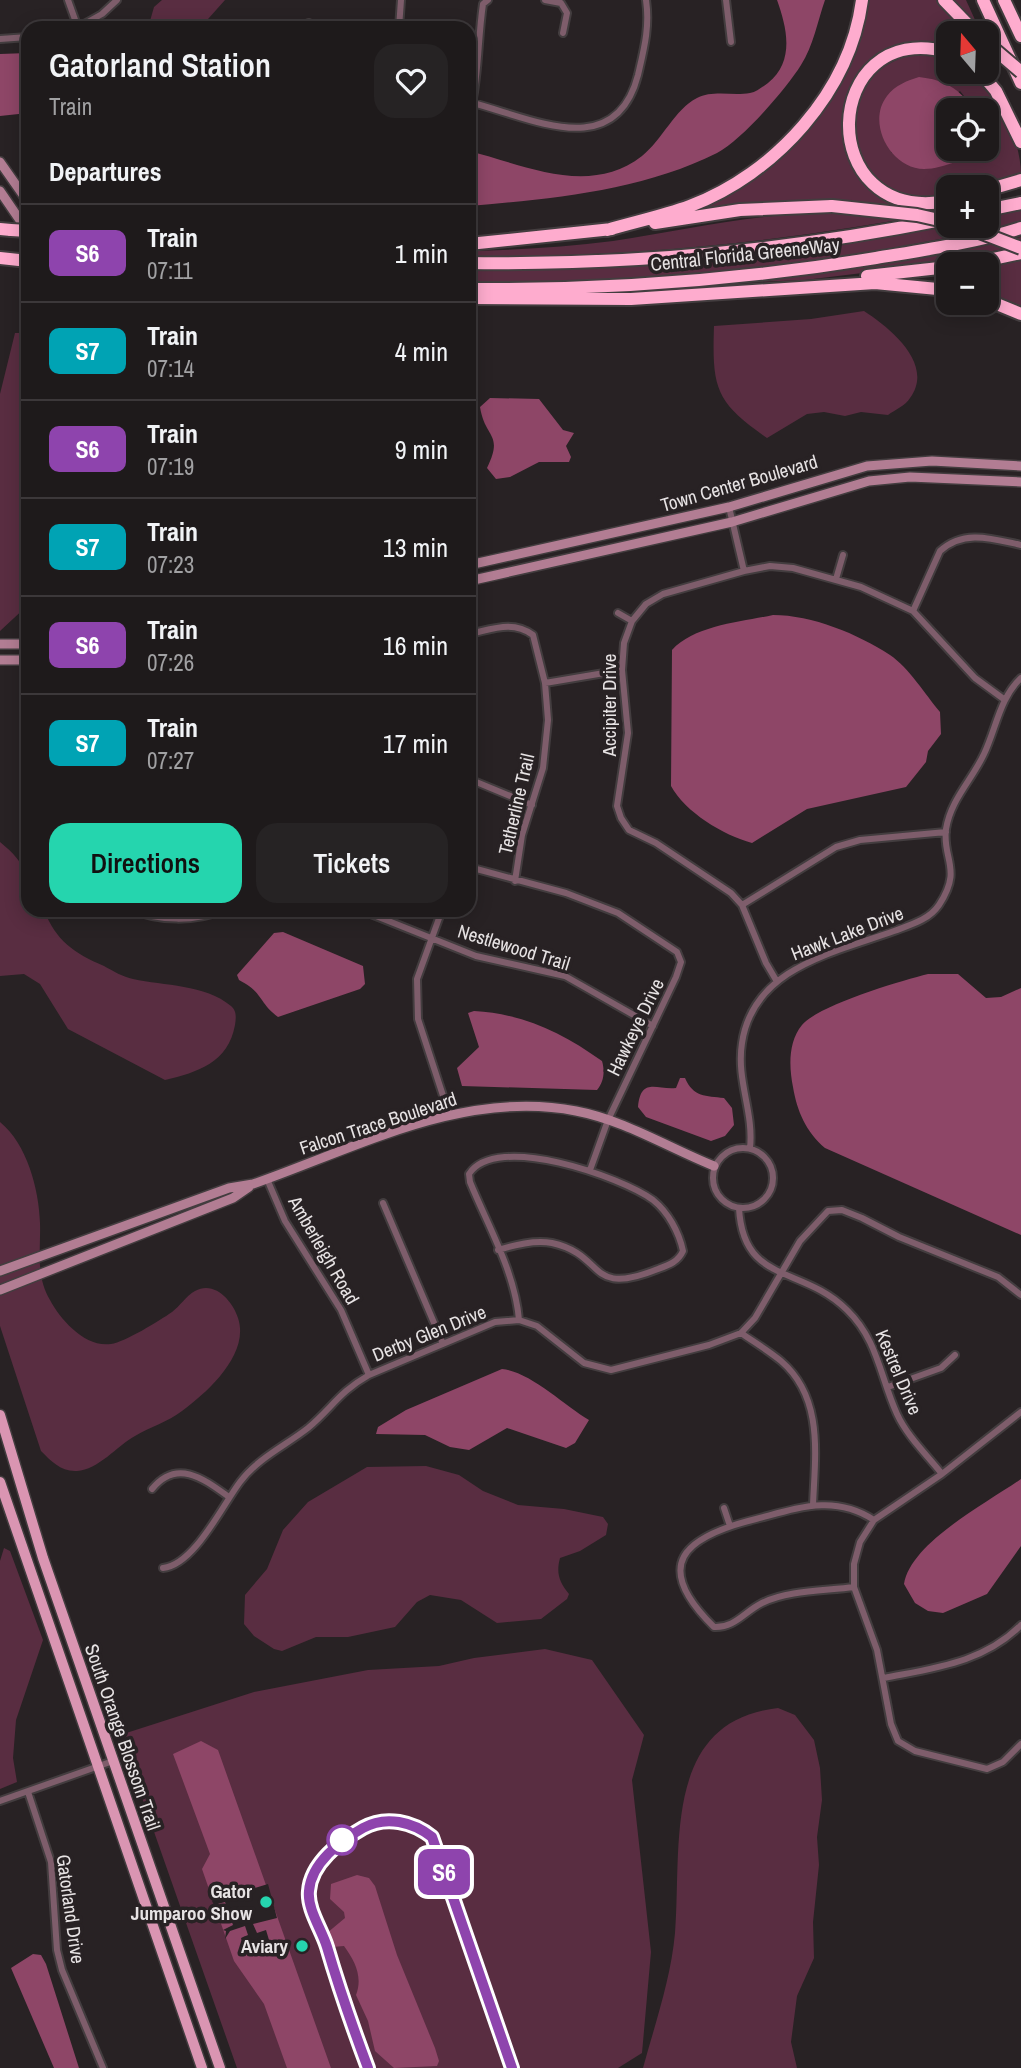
<!DOCTYPE html>
<html lang="en">
<head>
<meta charset="utf-8">
<style>
  body { margin:0; font-family:"Archivo Narrow",sans-serif; background:#262324; color:#f1f3f6; height:100vh; display:flex; flex-direction:column; font-size:26px; white-space:nowrap }
  * { box-sizing:border-box; margin:0 }
  p { font-size:23px; color:#a1a1a3 }
  .icon { flex:none; width:38px; height:38px; fill:none; stroke:currentColor; stroke-width:2; stroke-linecap:round; stroke-linejoin:round }
  .map { position:relative; flex:1; overflow:hidden }
  .sheet { position:absolute; left:21px; top:21px; width:455px; height:896px; display:flex; flex-direction:column; background:#1e1a1b; border-radius:21px; box-shadow:0 4px 18px #0003,0 0 0 2px #3c383a }
  .sheet>* { flex:none }
  .badge { padding:0 14px; border-radius:10px; font-size:24px; line-height:46px }
  .needle { width:46px; rotate:341deg }
  .fabs { position:absolute; left:936px; top:21px; display:grid; gap:14px }
  .fabs a { display:grid; place-items:center; width:63px; height:63px; border-radius:14px; background:#1e1a1b; box-shadow:0 4px 18px #0003,0 0 0 2px #3c383a; font-size:35px }
  .map>.badge { position:absolute; translate:-50% -50%; box-shadow:0 0 0 4px #fff }
  h2 { padding:0 28px; font-size:26px; line-height:63px }
  .round { display:grid; place-items:center; flex:none; width:74px; height:74px; border-radius:21px; background:#262324 }
  .headline { display:flex; align-items:center; justify-content:space-between; height:119px; padding:0 28px }
  h1 { font-size:33px; font-weight:600; line-height:52px }
  .button { display:flex; gap:14px; margin-top:auto; padding:14px 28px }
  .button a { flex:1; height:80px; border-radius:21px; background:#25d5ae; color:#111; font-size:28px; font-weight:600; line-height:80px; text-align:center }
  .button a+a { background:#262324; color:#f1f3f6 }
  ul { padding:0; list-style:none }
  li { display:flex; align-items:center; gap:21px; height:98px; padding:0 28px; border-top:2px solid #3c383a }
  li div { flex:1 }
  li b { display:block; font-size:26px }
  li em { font-style:normal }
  li .badge { min-width:77px; font-weight:700; text-align:center }
  .map>svg:first-child { display:block }
</style>
</head>
<body>
<div class="map">
<svg width="1021" height="2068" viewBox="0 0 1021 2068">
  <rect width="100%" height="100%" fill="#282224"/>
  <path fill="#592d41" fill-rule="evenodd" d="M162 0H225L200 28H148L154 7Z
    M867 0H936L963 29 972 20 953 0H966L981 33H948V48C925 41 908 44 887 56 798 104 856 231 948 206V211C790 241 631 258 469 256V251C518 250 565 247 613 241 686 230 757 213 831 213V200L786 201 692 212 805 132Z
    M916 53 948 58V72H972C999 95 1021 140 1021 175L981 187H948V196C930 196 912 199 895 191 858 175 845 129 860 94 869 72 894 59 916 53ZM960 91 975 110H987V131L994 145C959 161 925 181 891 152Z
    M1021 208V224L801 265 635 281 469 284V267L532 268 948 224 987 226V216Z
    M1021 237V246L887 270 805 280 758 282 915 259Z
    M1021 256V309L987 295V264Z
    M864 311C890 328 935 364 910 398 906 405 895 410 888 415L861 412 845 416 824 412 807 414 767 438C715 402 712 388 714 326L811 319Z
    M15 333H28V605L0 631V394Z
    M0 842C28 865 28 875 28 910H44C56 941 74 953 104 966 113 971 123 977 133 979 164 986 205 984 231 1006 237 1011 236 1018 235 1025 228 1063 198 1072 165 1080L68 1029 40 984 24 974 0 976Z
    M0 1122C27 1144 39 1189 40 1223 41 1250 35 1274 50 1300 60 1319 85 1348 111 1344 125 1342 159 1321 172 1312 180 1306 186 1296 195 1291 215 1280 233 1302 238 1318 250 1354 208 1392 182 1411 168 1422 150 1427 135 1436 117 1446 98 1470 77 1471 61 1472 51 1461 41 1451L0 1326Z
    M426 1466 459 1475 483 1491 518 1505 564 1509 603 1517 608 1524 606 1535 580 1551 560 1558C556 1573 559 1582 569 1594L567 1599 541 1619 497 1623 461 1600 430 1595 417 1602 395 1627 348 1637H316L282 1651 274 1649 254 1636 244 1624 245 1595 267 1569 283 1530 308 1502 367 1467Z
    M4 1548 10 1551 43 1640 16 1720 13 1758 17 1782 0 1789V1561Z
    M545 1649 592 1660 644 1735 632 1780 651 1952 642 2053 618 2068H237L120 1735 254 1692 368 1670 439 1666 474 1658Z
    M778 1708 795 1715 814 1740 820 1768 822 1800 817 1837 819 1865 813 1922 814 1958 797 1996 791 2042 797 2068H643C655 2024 671 1978 675 1933 682 1848 661 1721 778 1708Z"/>
  <path fill="#8e4667" d="M777 0H825C818 20 813 47 801 65 786 89 742 140 717 153 641 191 552 199 469 206V151C525 165 589 197 642 156 662 140 675 109 697 98 712 90 733 96 750 93 757 92 762 87 768 83 795 61 787 28 777 0Z
    M28 53V113L0 116V54Z
    M919 77C946 80 959 89 975 110H948V149H986C967 156 945 169 924 169 891 169 866 123 887 96 895 85 907 81 919 77Z
    M490 398 539 399 563 430 574 433 566 446 571 457 569 462H539L510 477 496 479 487 468C504 433 485 439 480 407Z
    M773 615C812 615 858 634 890 655 909 668 925 694 940 712L941 734 928 751 926 762 906 787 807 809 752 843C723 835 685 812 671 786L672 650C695 625 742 622 773 615Z
    M283 932 363 966 365 984 360 989 278 1017C258 1002 264 993 239 980L237 975 274 933Z
    M928 974H958L986 998 1001 997 1021 988V1235L825 1148C806 1132 797 1111 793 1087 789 1067 788 1042 802 1025 819 1005 900 981 928 974Z
    M474 1011C524 1014 561 1032 602 1061 605 1071 604 1082 597 1090L462 1086 457 1068 479 1047 468 1013Z
    M680 1078H685C693 1097 706 1096 724 1098L732 1108 734 1125 725 1136 711 1141 646 1117 638 1107C641 1077 656 1090 676 1088Z
    M502 1369C529 1371 564 1405 589 1420L575 1443 566 1448 507 1428 469 1450 450 1447 425 1435 376 1434 378 1427 406 1410Z
    M1021 1479V1546L987 1594 943 1613 928 1611 915 1603 904 1584C911 1542 987 1503 1021 1479Z
    M201 1741 218 1750 331 2068H287L264 2004 234 1961 202 1869 210 1854 173 1754Z
    M357 1875 369 1878 375 1886 397 1955 435 2048 439 2061 437 2066 394 2068 375 2051 368 2021 356 1995C363 1977 355 1961 344 1946L332 1947 327 1933 345 1918 344 1912 330 1899 331 1884Z
    M33 1954 41 1955 46 1964 79 2068H54L11 1968Z"/>
  <path fill="#282224" d="M268 1884 277 1918 253 1924 257 1933 266 1930 269 1940 244 1948 241 1938 248 1935 245 1926 230 1931 225 1939 226 1931 223 1930 233 1925 225 1902 214 1905 212 1901Z"/>
  <g fill="none" stroke-linecap="round" stroke-linejoin="round">
    <defs>
      <path id="street" d="M68 0 78 28
        M545 0 561 3 567 13 563 33
        M726 0 731 42
        M77 28 102 14 117 0
        M295 28 309 23
        M399 28 401 0
        M0 39 28 37
        M469 102C530 117 615 164 638 75 644 49 650 27 646 0
        M472 103C479 70 478 37 483 4L488 0
        M729 507 744 571
        M836 579 843 555
        M913 611 940 551C964 529 993 539 1021 545
        M618 613 632 621
        M469 634C493 629 513 620 533 635L545 683 548 720 543 768 522 835 515 881
        M545 683 622 670
        M469 779 532 805
        M469 867 566 893 618 913 677 952 681 962 676 977 608 1120 590 1170
        M742 905 836 847 860 840 946 832
        M133 910C157 921 197 922 221 910
        M361 910 476 956 565 976 653 1026
        M442 910 417 979 418 1019 449 1114
        M776 980 766 963 742 905 731 893 656 843 629 830 621 818 617 806 628 733 622 670 624 643 632 621 646 604 663 594 744 571 770 566 793 568 861 587 913 611 975 678 1005 700
        M713 1178a30 30 0 1 1 60 0a30 30 0 1 1-60 0Z
        M750 1148C754 1112 736 1080 742 1043 753 968 833 953 894 931 910 925 929 920 939 905 963 869 942 859 946 829 951 799 972 780 984 754 996 729 1000 697 1021 678
        M267 1179 285 1221 341 1310 369 1375
        M383 1203 443 1344
        M739 1208C743 1285 802 1265 847 1310 878 1340 880 1377 897 1414 907 1436 927 1455 942 1474
        M498 1250C515 1245 534 1240 552 1243 607 1255 586 1298 658 1269 669 1265 678 1262 683 1251 679 1232 668 1212 653 1200 621 1177 496 1132 469 1174L470 1182C488 1226 515 1272 519 1320
        M741 1333C754 1342 769 1351 781 1361 824 1398 815 1455 813 1505
        M888 1387 941 1368 955 1355
        M1021 1412 942 1474 874 1520 860 1542 854 1564V1587L877 1650 891 1724 898 1741 915 1751 987 1769 1003 1762 1021 1744
        M152 1489C177 1458 204 1479 229 1497
        M724 1508 730 1526
        M163 1568C194 1565 222 1506 240 1482 258 1458 285 1446 308 1428 332 1408 339 1392 369 1375L495 1322 519 1320 537 1326 584 1363 611 1370 709 1345 741 1333 755 1318 800 1241 828 1211 842 1210 862 1218 899 1237 998 1277 1021 1295
        M854 1587C825 1591 788 1590 762 1603 744 1612 735 1628 714 1627 651 1565 683 1537 756 1519 798 1508 834 1494 874 1520
        M884 1678C934 1668 983 1663 1021 1625
        M28 1792 51 1862 57 1950 62 1970 103 2068
        M0 1801 113 1761"/>
      <path id="secondary" d="M0 162 28 202
        M0 191 28 232
        M469 565 729 507 867 466 932 461 1021 466
        M469 581 732 522 869 481 910 477 1021 482
        M0 644H28
        M0 660H28
        M0 1271 229 1188 253 1184C356 1148 464 1089 576 1111 624 1120 669 1148 714 1166
        M0 1290 233 1198 249 1187"/>
      <path id="primary" d="M0 1415 43 1558 220 2068
        M0 1482 202 2068"/>
      <path id="highway" d="M944 0 976 33
        M983 0 1021 83
        M1004 0 1021 36
        M948 52C820 18 812 226 948 201
        M980 72 996 91 1021 142
        M987 190 1021 180
        M987 210 1021 203
        M655 223 740 210 832 206
        M0 229 11 230
        M607 230C634 222 663 216 690 206 775 174 850 92 862 0
        M469 244 612 229
        M0 258 28 261
        M469 263C627 265 786 251 941 220
        M970 264 1021 253
        M867 276 948 267
        M469 289C605 290 741 280 876 258 924 250 974 243 1021 228
        M469 298 631 299 875 283 948 290
        M987 300 1021 314"/>
    </defs>
    <use href="#street" stroke="#433d3f" stroke-width="10"/>
    <use href="#secondary" stroke="#433d3f" stroke-width="12"/>
    <use href="#primary" stroke="#433d3f" stroke-width="13"/>
    <use href="#highway" stroke="#433d3f" stroke-width="16"/>
    <use href="#street" stroke="#7e5d6b" stroke-width="6"/>
    <use href="#secondary" stroke="#b27d93" stroke-width="9"/>
    <use href="#primary" stroke="#da95b2" stroke-width="10"/>
    <use href="#highway" stroke="#feacce" stroke-width="12"/>
    <path stroke="#bbb7b8" stroke-width="2" stroke-dasharray="3.5 7" stroke-linecap="butt" d="M368 2068C353 2028 339 1988 326 1947 321 1930 307 1908 309 1891 312 1863 340 1841 363 1828 386 1815 413 1822 432 1837L512 2068"/>
    <defs>
      <path id="highway-bridge" d="M987 43 1021 72
        M832 206 917 215 948 222
        M964 226 1021 248
        M11 230 28 231"/>
    </defs>
    <use href="#highway-bridge" stroke="#433d3f" stroke-width="16" stroke-linecap="butt"/>
    <use href="#highway-bridge" stroke="#feacce" stroke-width="12"/>
  </g>
  <g fill="none" stroke-linecap="round" stroke-linejoin="round">
    <defs>
      <path id="line" d="M368 2068C353 2028 339 1988 327 1947 322 1930 307 1909 309 1891 311 1863 340 1841 363 1828 386 1815 413 1822 432 1837L512 2068"/>
    </defs>
    <use href="#line" stroke="#fff" stroke-width="16"/>
    <use href="#line" stroke="#8e44ad" stroke-width="10"/>
  </g>
  <circle fill="#fff" stroke="#8e44ad" stroke-width="3.5" cx="342" cy="1840" r="14"/>
  <g fill="#25d5ae" stroke="#282224" stroke-width="2.5">
    <circle cx="266" cy="1902" r="7"/>
    <circle cx="302" cy="1946" r="7"/>
  </g>
  <g text-anchor="middle" dominant-baseline="central" stroke-width="7" stroke-linejoin="round" paint-order="stroke">
    <g font-size="19" fill="#e7e3e4" stroke="#282224">
      <text transform="translate(745 254) rotate(-6)">Central Florida GreeneWay</text>
      <text transform="translate(739 483) rotate(-16)">Town Center Boulevard</text>
      <text transform="translate(609 705) rotate(-90)">Accipiter Drive</text>
      <text transform="translate(516 804) rotate(-77)">Tetherline Trail</text>
      <text transform="translate(847 933) rotate(-21)">Hawk Lake Drive</text>
      <text transform="translate(514 947) rotate(17)">Nestlewood Trail</text>
      <text transform="translate(635 1027) rotate(-64)">Hawkeye Drive</text>
      <text transform="translate(378 1123) rotate(-18)">Falcon Trace Boulevard</text>
      <text transform="translate(324 1250) rotate(60)">Amberleigh Road</text>
      <text transform="translate(429 1333) rotate(-22)">Derby Glen Drive</text>
      <text transform="translate(899 1372) rotate(67)">Kestrel Drive</text>
      <text transform="translate(123 1737) rotate(71)">South Orange Blossom Trail</text>
      <text transform="translate(71 1909) rotate(82)">Gatorland Drive</text>
    </g>
    <g font-size="19" font-weight="bold" fill="#e7e3e4" stroke="#282224" text-anchor="end">
      <text x="252" y="1891">Gator<tspan x="252" dy="22">Jumparoo Show</tspan></text>
      <text x="288" y="1946">Aviary</text>
    </g>
  </g>
</svg>
<div class="fabs">
<a><svg class="needle" viewBox="-14 -14 28 28"><path d="M0-13l5 13h-10z" fill="#e53935"/><path d="M0 13l5-13h-10z" fill="#a1a1a3"/></svg></a>
<a><svg class="icon" aria-label="locate" viewBox="0 0 24 24"><circle cx="12" cy="12" r="6"/><path d="M12 2v4M12 18v4M2 12h4M18 12h4"/></svg></a>
<a>+</a>
<a>−</a>
</div>
<b class="badge" style="left:444px;top:1872px;background:#8e44ad;color:#fff">S6</b>
<section class="sheet">
<div class="headline"><div><h1>Gatorland Station</h1><p>Train</p></div><a class="round"><svg class="icon" aria-label="heart" viewBox="0 0 24 24"><path d="M12 20l-8-8c-3-5 5-10 8-4 3-6 11-1 8 4z"/></svg></a></div>
<h2>Departures</h2>
<ul>
<li><span class="badge" style="background:#8e44ad;color:#fff">S6</span><div><b>Train</b><p>07:11</p></div><em>1 min</em></li>
<li><span class="badge" style="background:#00a3b4;color:#fff">S7</span><div><b>Train</b><p>07:14</p></div><em>4 min</em></li>
<li><span class="badge" style="background:#8e44ad;color:#fff">S6</span><div><b>Train</b><p>07:19</p></div><em>9 min</em></li>
<li><span class="badge" style="background:#00a3b4;color:#fff">S7</span><div><b>Train</b><p>07:23</p></div><em>13 min</em></li>
<li><span class="badge" style="background:#8e44ad;color:#fff">S6</span><div><b>Train</b><p>07:26</p></div><em>16 min</em></li>
<li><span class="badge" style="background:#00a3b4;color:#fff">S7</span><div><b>Train</b><p>07:27</p></div><em>17 min</em></li>
</ul>
<div class="button"><a>Directions</a><a>Tickets</a></div>
</section>
</div>
</body>
</html>
